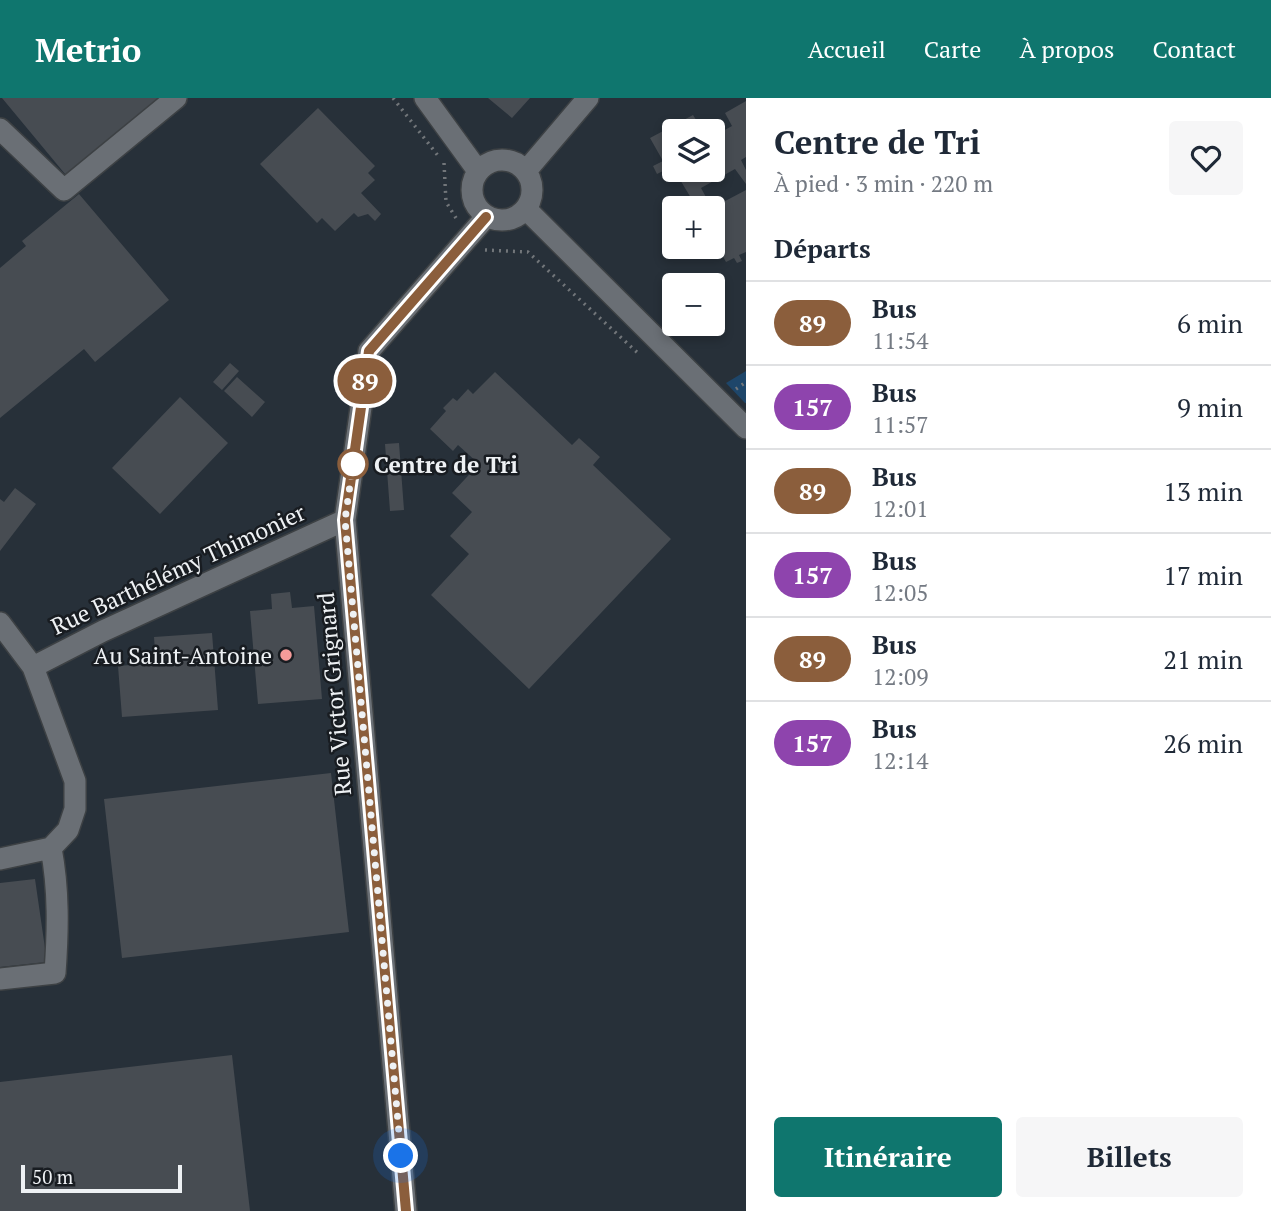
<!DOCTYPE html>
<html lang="fr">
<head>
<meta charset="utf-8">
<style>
  body { margin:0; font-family:"PT Serif",serif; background:#f6f6f7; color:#1f2937; height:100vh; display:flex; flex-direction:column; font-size:26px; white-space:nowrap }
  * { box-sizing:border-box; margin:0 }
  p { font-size:23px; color:#747a83 }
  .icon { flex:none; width:38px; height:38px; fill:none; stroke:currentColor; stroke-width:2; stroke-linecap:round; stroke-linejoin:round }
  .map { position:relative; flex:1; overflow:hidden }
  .sheet { display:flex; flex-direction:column; background:#fff; width:525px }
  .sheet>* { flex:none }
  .badge { padding:0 14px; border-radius:23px; font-size:24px; line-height:46px }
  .controls { position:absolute; left:662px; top:21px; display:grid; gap:14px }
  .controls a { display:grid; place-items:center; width:63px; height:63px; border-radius:7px; background:#fff; box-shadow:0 4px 10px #0003; font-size:35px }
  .scale { position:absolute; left:21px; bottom:18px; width:161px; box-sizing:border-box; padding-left:7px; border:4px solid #eef1f4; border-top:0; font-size:19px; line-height:24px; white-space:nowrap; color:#eef1f4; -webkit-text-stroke:5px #181c21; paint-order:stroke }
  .you { position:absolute; width:35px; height:35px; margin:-18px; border:5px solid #fff; border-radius:50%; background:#1a73e8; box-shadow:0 0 0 10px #1a73e833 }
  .map>.badge { position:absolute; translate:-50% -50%; box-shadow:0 0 0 4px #fff }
  h2 { padding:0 28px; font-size:26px; line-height:63px }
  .round { display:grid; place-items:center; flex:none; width:74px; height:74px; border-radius:7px; background:#f6f6f7 }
  .overview { display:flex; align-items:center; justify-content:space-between; height:119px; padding:0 28px }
  h1 { font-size:33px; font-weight:700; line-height:52px }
  .action { display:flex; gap:14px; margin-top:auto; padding:14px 28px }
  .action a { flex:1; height:80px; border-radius:7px; background:#0f766e; color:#fff; font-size:28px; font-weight:700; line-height:80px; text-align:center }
  .action a+a { background:#f6f6f7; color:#1f2937 }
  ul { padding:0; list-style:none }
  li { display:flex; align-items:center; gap:21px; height:84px; padding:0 28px; border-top:2px solid #e0e1e3 }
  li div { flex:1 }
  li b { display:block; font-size:26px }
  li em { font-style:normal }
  li .badge { min-width:77px; font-weight:700; text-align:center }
  header { display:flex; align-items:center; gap:42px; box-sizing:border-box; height:98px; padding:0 35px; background:#0f766e; color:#fff }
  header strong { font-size:33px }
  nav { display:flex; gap:38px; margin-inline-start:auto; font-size:24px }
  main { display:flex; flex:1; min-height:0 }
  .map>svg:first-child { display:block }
</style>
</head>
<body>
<header>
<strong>Metrio</strong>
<nav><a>Accueil</a><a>Carte</a><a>À propos</a><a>Contact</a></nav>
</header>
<main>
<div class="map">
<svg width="746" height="1113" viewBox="0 0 746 1113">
  <rect width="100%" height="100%" fill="#21262b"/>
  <path fill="#273039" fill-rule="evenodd" d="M0 0H746V1113H0ZM674 33H712V72H674ZM674 110H712V149H674ZM674 187H712V226H674Z"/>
  <path fill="#1e466a" d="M746 273V305H745L726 285Z"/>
  <path fill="#474c52" d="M2 0H169L70 82Z
    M488 0H530L512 20Z
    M746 3V59L741 62 746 72V86L735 71 701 90 712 110H697L679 80 675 83 667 71 657 76 653 68 663 63 650 40 693 17 703 33H674V72H712V39L732 28 725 15Z
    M318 10 375 68 368 75 375 82 361 95 381 116 375 123 368 116 358 119 354 115 335 133 322 120 317 125 260 66Z
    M746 92V154L739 157 742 163 737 165 734 160 726 164 721 155 717 158 714 153 719 151 712 138V110Z
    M79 96 169 202 95 264 84 251 0 320V170L26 148 22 143Z
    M230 265 239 273 222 292 213 284Z
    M495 274 572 347 579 340 600 359 593 367 671 441 529 591 431 497 469 456 450 438 472 414 452 395 479 366 458 347 453 353 430 331 446 313 443 310 453 300 457 303 468 291 473 296Z
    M237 279 265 304 252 319 224 293Z
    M180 299 228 345 160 416 112 370Z
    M399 345 404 412 390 413 385 346Z
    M15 390 36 406 0 453V401L4 404Z
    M290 494 292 510 314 508 322 601 258 606 250 513 272 511 271 496Z
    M212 535 218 612 122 619 118 568 156 565 154 539Z
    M331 675 349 834 122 860 104 701Z
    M35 781 47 864 0 869V785Z
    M232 957 250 1113H0V984Z"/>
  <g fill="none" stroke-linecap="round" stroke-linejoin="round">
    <defs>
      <path id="minor" d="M425 0 478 73
        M0 31 64 92 176 0
        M472 92a30 30 0 1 1 60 0a30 30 0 1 1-60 0Z
        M526 73 588 0
        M526 111 746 330
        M0 525 33 569 75 683V711L68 732 51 750 0 761
        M33 569 103 533 345 422
        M0 881 55 875C58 833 59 792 51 750
        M406 1113 345 422 369 253 486 119"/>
    </defs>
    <use href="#minor" stroke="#3d4144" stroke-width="24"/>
    <path stroke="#72767a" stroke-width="3.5" stroke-dasharray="2 5" stroke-linecap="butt" d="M393 0 439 59
      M444 65 446 104 456 120
      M485 152 528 154 640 257
      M736 291 746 284"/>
    <use href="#minor" stroke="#6a6f75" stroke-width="21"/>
  </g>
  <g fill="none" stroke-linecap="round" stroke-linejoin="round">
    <defs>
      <path id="line" d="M406 1113 345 422 369 253 486 119"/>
    </defs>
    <use href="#line" stroke="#fff" stroke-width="16"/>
    <use href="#line" stroke="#8b5e3c" stroke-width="10"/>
    <path stroke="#eef1f4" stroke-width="7" stroke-dasharray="0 12.6" d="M353 366 345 422 401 1058"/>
  </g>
  <circle fill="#fff" stroke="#8b5e3c" stroke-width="3.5" cx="353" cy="366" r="14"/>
  <circle fill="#f59b99" stroke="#181c21" stroke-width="2.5" cx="286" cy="557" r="7"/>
  <g text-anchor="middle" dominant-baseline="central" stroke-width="5" stroke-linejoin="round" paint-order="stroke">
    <g font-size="23" font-weight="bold" fill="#eef1f4" stroke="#181c21" text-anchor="start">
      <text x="374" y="366">Centre de Tri</text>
    </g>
    <g font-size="23" fill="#eef1f4" stroke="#181c21">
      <text transform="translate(178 471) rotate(-25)">Rue Barthélémy Thimonier</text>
      <text transform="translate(334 596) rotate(-95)">Rue Victor Grignard</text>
    </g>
    <g font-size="23" fill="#eef1f4" stroke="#181c21" text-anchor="end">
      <text x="272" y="557">Au Saint-Antoine</text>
    </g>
  </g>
</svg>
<div class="controls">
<a><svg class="icon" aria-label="layers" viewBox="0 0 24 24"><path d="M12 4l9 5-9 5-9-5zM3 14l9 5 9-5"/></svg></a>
<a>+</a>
<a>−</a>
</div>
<div class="scale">50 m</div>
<div class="you" style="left:401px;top:1058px"></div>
<b class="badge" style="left:365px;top:283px;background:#8b5e3c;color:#fff">89</b>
</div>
<section class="sheet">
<div class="overview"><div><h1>Centre de Tri</h1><p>À pied · 3 min · 220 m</p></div><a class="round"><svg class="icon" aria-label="heart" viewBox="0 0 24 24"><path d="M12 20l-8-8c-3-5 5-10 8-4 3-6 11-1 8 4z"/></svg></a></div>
<h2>Départs</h2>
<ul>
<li><span class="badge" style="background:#8b5e3c;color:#fff">89</span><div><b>Bus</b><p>11:54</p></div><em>6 min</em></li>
<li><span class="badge" style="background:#8e44ad;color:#fff">157</span><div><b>Bus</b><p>11:57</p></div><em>9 min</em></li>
<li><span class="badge" style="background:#8b5e3c;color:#fff">89</span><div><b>Bus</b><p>12:01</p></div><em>13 min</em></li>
<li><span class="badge" style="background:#8e44ad;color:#fff">157</span><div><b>Bus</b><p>12:05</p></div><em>17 min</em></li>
<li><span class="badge" style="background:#8b5e3c;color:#fff">89</span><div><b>Bus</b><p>12:09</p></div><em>21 min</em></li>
<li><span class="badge" style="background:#8e44ad;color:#fff">157</span><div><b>Bus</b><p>12:14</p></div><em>26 min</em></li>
</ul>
<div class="action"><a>Itinéraire</a><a>Billets</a></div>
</section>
</main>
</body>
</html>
